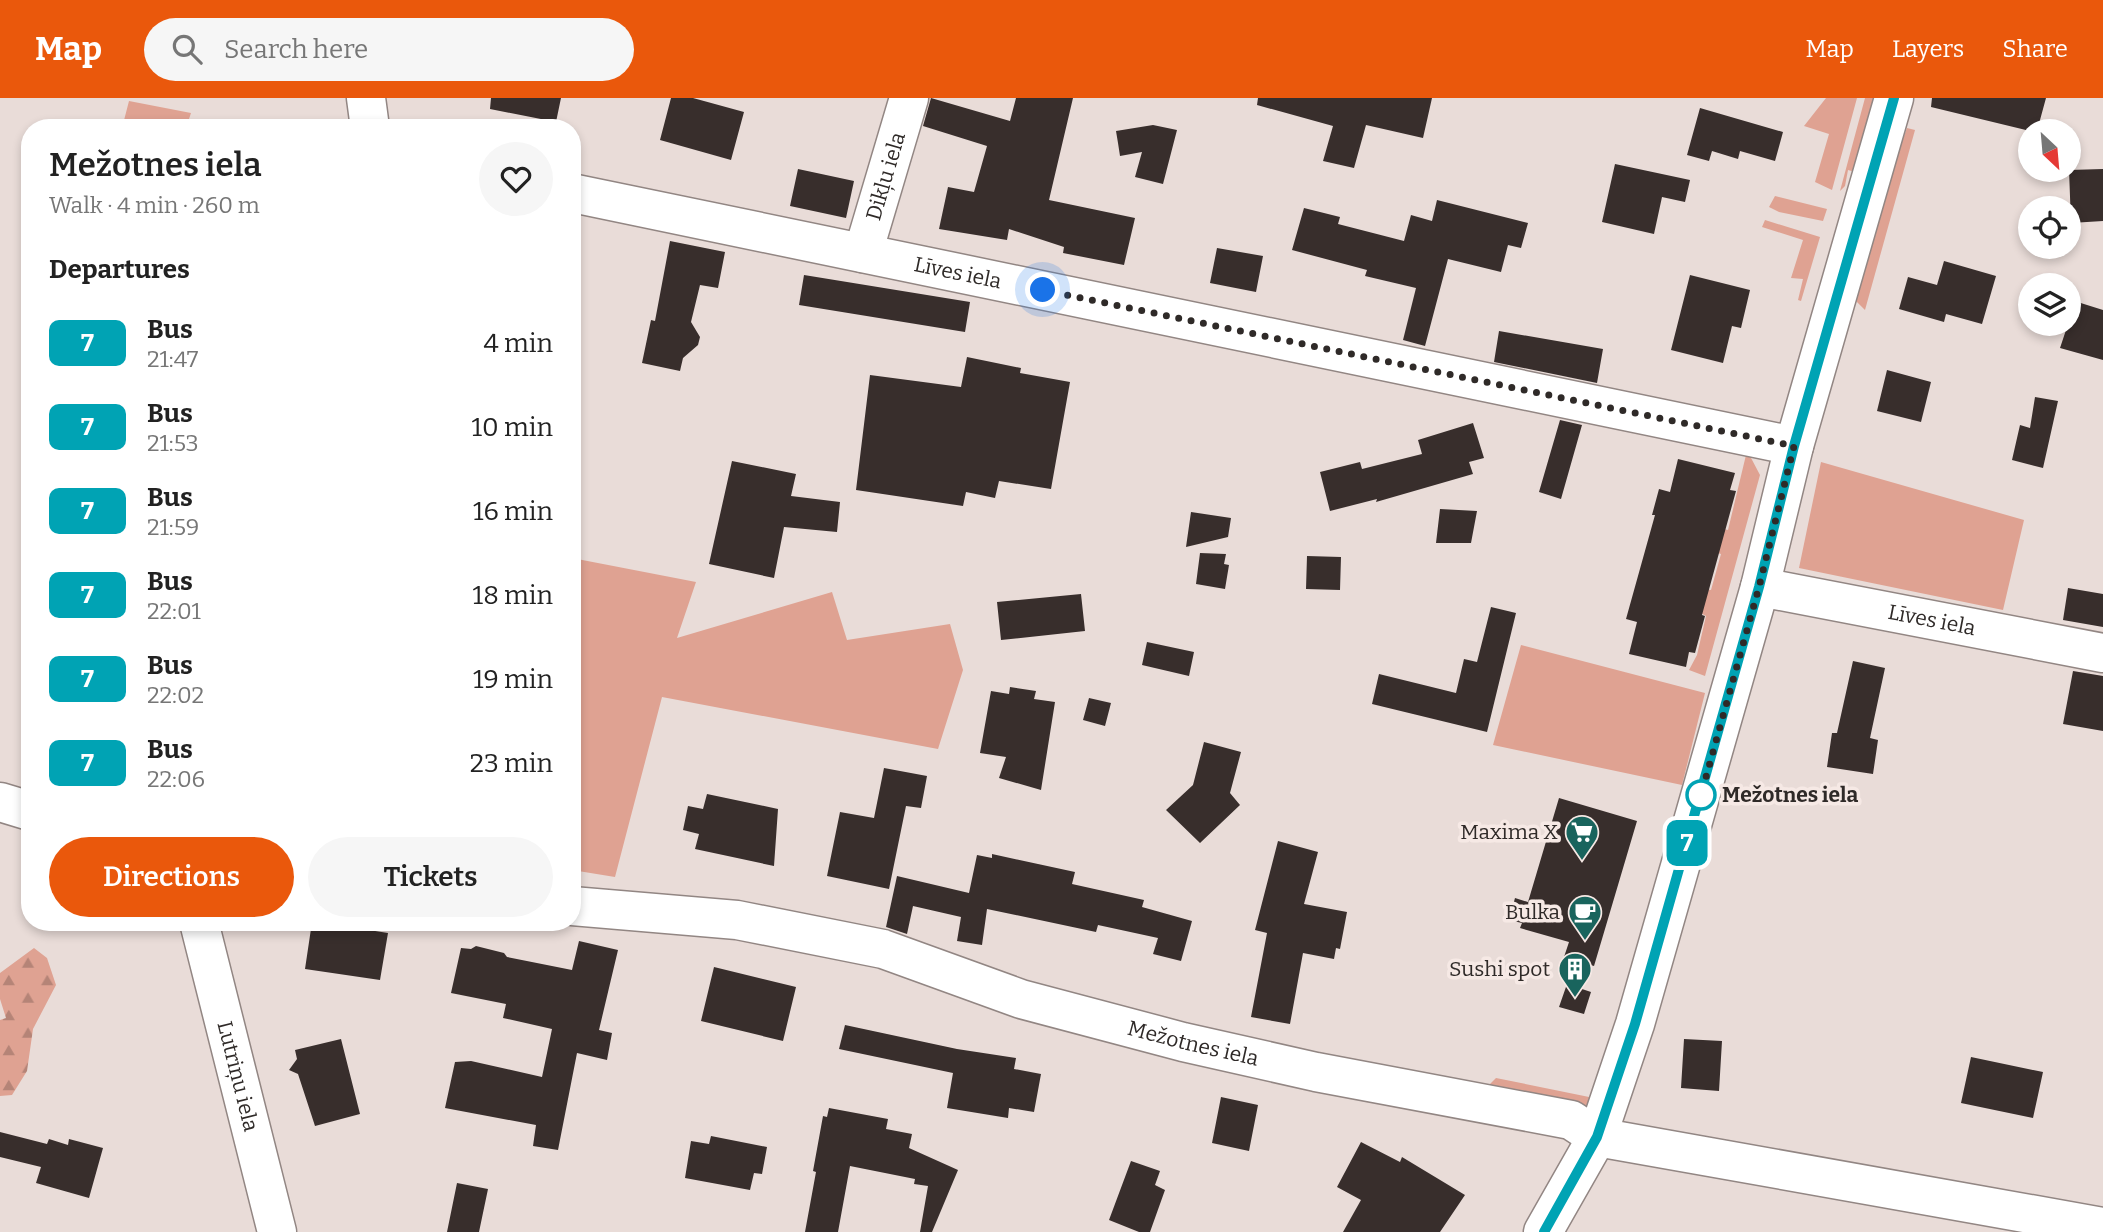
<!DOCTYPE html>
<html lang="en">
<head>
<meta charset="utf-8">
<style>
  body { margin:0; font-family:Bitter,serif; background:#f6f6f6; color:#222; height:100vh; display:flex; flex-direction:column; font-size:26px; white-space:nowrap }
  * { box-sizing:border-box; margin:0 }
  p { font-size:23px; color:#767676 }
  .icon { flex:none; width:38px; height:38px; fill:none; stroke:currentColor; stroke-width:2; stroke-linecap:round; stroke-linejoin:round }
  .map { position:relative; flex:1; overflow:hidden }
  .panel { position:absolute; left:21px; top:21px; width:560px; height:812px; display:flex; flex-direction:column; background:#fff; border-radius:28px; box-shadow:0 4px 10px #0003 }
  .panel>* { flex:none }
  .badge { padding:0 14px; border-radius:10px; font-size:24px; line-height:46px }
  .needle { width:46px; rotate:154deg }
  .controls { position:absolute; left:2018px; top:21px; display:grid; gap:14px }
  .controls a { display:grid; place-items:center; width:63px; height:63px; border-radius:50%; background:#fff; box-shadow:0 4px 10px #0003; font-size:35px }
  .you { position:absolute; width:35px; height:35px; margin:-18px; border:5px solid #fff; border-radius:50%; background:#1a73e8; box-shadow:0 0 0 10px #1a73e833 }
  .map>.badge { position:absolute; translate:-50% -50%; box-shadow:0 0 0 4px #fff }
  h2 { padding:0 28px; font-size:26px; line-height:63px }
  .round { display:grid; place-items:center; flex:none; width:74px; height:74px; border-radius:37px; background:#f6f6f6 }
  .overview { display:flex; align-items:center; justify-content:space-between; height:119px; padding:0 28px }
  h1 { font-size:33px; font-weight:600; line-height:52px }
  .button { display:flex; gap:14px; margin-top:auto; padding:14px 28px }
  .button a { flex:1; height:80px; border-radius:42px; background:#ea580c; color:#fff; font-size:28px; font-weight:600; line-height:80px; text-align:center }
  .button a+a { background:#f6f6f6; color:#222 }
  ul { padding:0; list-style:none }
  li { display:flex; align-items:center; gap:21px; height:84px; padding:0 28px }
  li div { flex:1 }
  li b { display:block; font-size:26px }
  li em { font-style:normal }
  li .badge { min-width:77px; font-weight:700; text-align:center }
  header { display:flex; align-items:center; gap:42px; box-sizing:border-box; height:98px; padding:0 35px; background:#ea580c; color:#fff }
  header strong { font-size:33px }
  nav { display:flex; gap:38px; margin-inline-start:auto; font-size:24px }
  .search { width:490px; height:63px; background:#f6f6f6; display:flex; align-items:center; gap:18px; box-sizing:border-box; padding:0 24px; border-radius:38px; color:#767676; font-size:26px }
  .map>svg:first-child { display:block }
</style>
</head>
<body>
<header>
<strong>Map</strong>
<div class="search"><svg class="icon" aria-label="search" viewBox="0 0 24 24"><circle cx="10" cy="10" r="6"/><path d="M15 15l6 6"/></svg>Search here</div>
<nav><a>Map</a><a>Layers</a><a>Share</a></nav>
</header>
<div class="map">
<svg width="2103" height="1134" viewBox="0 0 2103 1134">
  <defs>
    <pattern id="forest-firs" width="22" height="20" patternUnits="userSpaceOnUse" patternTransform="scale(1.75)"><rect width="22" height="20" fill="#dfa292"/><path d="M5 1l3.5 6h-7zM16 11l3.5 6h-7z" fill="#b58477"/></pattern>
  </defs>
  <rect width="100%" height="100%" fill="#e9dcd8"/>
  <path fill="#dfa292" d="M1826 0H1857L1832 92 1815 84 1829 36 1804 28Z
    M1865 0H1876L1855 74 1848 72 1845 88 1840 93Z
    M129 3 191 15 186 30H122Z
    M1907 30 1915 32 1865 212 1855 202 1883 95Z
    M1775 98 1827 111 1823 123 1779 114 1769 109Z
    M1765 122 1820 139 1801 203 1798 202 1803 181 1791 180 1803 142 1762 129Z
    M1746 357 1750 358 1760 377 1705 578 1689 572 1697 557 1706 518 1699 514 1705 491 1711 492 1721 456 1714 454 1720 430 1728 432Z
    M1821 364 2024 422 2003 512 1799 470Z
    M572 460 696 484 677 540 832 494 847 542 950 526 963 572 938 651 662 599 615 779 572 772Z
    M1521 547 1705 595 1682 687 1493 647Z
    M1496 980 1594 1000 1580 1013 1488 988Z"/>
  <path fill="url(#forest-firs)" d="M34 850 47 860 56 887 33 931 27 973 12 997 0 998V922L6 920 0 901V875Z"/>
  <path fill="#382e2c" d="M491 0H561L556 24 490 11Z
    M671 0H693L744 14 731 62 660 42Z
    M931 0 1010 23 1016 0H1073L1049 102 1135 120 1124 167 1063 155 1064 149 1009 131 1007 142 939 131 948 89 974 94 987 48 923 28Z
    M1258 0H1432L1423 40 1366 27 1354 70 1323 63 1333 28 1257 7Z
    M1932 0H2046L2037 33H2030L1931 9Z
    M1700 10 1783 34 1775 63 1740 53 1738 61 1712 53 1709 63 1687 57Z
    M1153 27 1177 32 1163 86 1135 79 1142 54 1120 58 1118 45 1116 33Z
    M1615 66 1690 82 1685 104 1662 99 1654 136 1602 124Z
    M798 71 854 83 846 120 790 108Z
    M2103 71V123L2071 125 2069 72Z
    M1437 102 1528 125 1521 150 1508 147 1501 174 1448 161 1425 248 1403 242 1416 190 1365 178 1367 172 1292 152 1304 110 1340 119 1338 126 1404 143 1411 117 1432 123Z
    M670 143 725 154 718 190 700 187 691 224 700 239 698 247 683 260 680 273 642 265 651 222 655 223Z
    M1217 150 1263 158 1256 194 1210 185Z
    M1944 163 1996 178 1982 226 1946 216 1944 224 1899 211 1908 179 1937 187Z
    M804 177 970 204 965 234 799 207Z
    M1690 177 1750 192 1741 230 1732 228 1723 265 1671 252Z
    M2068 201 2103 212V262L2060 250 2068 226Z
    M1499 233 1603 251 1597 285 1494 264Z
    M967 259 1021 270 1020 275 1070 284 1051 391 999 383 995 400 966 394 963 408 856 392 870 277 961 289Z
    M1887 272 1931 284 1921 324 1877 313Z
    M2035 299 2058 303 2043 370 2012 362 2020 327 2030 330Z
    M1560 322 1582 327 1561 401 1539 394Z
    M1473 325 1484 360 1469 364 1473 376 1376 404 1377 401 1330 413 1320 374 1360 364 1362 371 1422 356 1418 342Z
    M1678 361 1735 375 1730 392 1736 393 1702 517 1705 518 1695 555 1689 554 1686 569 1629 556 1637 524 1626 521 1655 417H1652L1659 391 1670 394Z
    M732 363 796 376 791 398 840 404 837 434 784 429 774 480 709 466Z
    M1440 411 1477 413 1471 445H1436Z
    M1191 414 1231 420 1228 439 1186 449Z
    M1200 455 1226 456 1224 466 1229 467 1225 491 1196 486Z
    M1307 458 1341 459 1340 492 1306 491Z
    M2068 490 2103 496V529L2063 522Z
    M1081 496 1085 533 1001 542 997 504Z
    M1491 509 1516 515 1487 634 1372 606 1379 576 1456 595 1464 561 1477 564Z
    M1147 544 1194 554 1189 578 1142 567Z
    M1853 563 1885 570 1870 640 1878 642 1873 676 1827 669 1832 635H1837Z
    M2073 573 2103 578V633L2063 626Z
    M1010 589 1036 593 1034 601 1055 604 1041 692 999 680 1006 659 980 655 991 593 1009 596Z
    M1089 600 1111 605 1105 628 1083 622Z
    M1204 644 1241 654 1230 695 1240 707 1200 745 1166 712 1193 687Z
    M884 670 927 678 921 710 906 708 889 791 827 778 840 714 874 720Z
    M707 696 778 711 774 768 695 751 699 736 683 732 688 708 703 711Z
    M1559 700 1637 723 1594 868 1564 859 1569 844 1520 830 1522 825 1509 822 1515 800 1528 804Z
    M1278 743 1318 754 1304 806 1347 814 1340 851 1336 850 1334 861 1303 855 1290 926 1251 919 1267 835 1255 832Z
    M992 756 1075 774 1072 786 1144 802 1142 809 1192 823 1181 863 1153 856 1158 840 1098 827 1096 834 987 811 982 847 957 843 961 819 913 808 907 836 886 829 897 778 969 795 977 757 992 760Z
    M312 824 353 827 356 830 388 835 380 882 305 871Z
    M579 843 618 852 599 932 612 935 607 962 577 955 558 1052 533 1048 536 1027 445 1010 455 964 471 963 542 979 552 931 503 920 506 906 451 895 461 850 471 851 476 848 504 855 507 859 572 872Z
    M714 869 796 889 783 943 701 923Z
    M1567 886 1591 894 1584 916 1559 909Z
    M845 927 957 951 1016 960 1014 971 1041 976 1034 1014 1009 1010 1008 1020 947 1010 953 975 839 951Z
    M341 941 360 1016 315 1028 298 976 289 972 297 961 295 952Z
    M1684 941 1722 943 1719 993 1681 990Z
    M1971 959 2043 974 2033 1020 1961 1005Z
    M1221 999 1258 1007 1249 1053 1212 1045Z
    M829 1010 888 1021 886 1031 912 1036 909 1050 958 1072 932 1134H920L928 1088 914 1086 915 1081 850 1068 838 1134H805L816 1074 813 1073 823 1018 827 1019Z
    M0 1034 47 1046 49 1041 68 1047 69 1041 103 1050 89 1100 36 1085 41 1069 0 1059Z
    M711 1038 767 1049 762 1076 754 1075 750 1092 685 1080 691 1043 709 1046Z
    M1361 1044 1400 1064 1402 1059 1465 1097 1440 1134H1343L1361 1102 1337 1089Z
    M1131 1063 1160 1073 1155 1087 1165 1092 1150 1134H1139L1109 1122Z
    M457 1085 488 1091 479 1134H447Z"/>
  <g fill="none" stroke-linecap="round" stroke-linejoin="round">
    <defs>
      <g id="minor">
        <path d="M366 0 370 30"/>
        <path id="s1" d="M572 95 1794 348"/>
        <path id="s2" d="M863 155 909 0"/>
        <path id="s3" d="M1760 489 2103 555"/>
        <path d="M0 704 30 713"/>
        <path id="s4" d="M572 808 737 822 883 851 1021 901 1183 944 1316 974 1571 1022 1597 1039 2103 1129"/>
        <path id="s5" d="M199 824 277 1134"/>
        <path d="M1543 1134 1597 1039 1635 926 1760 489 1794 348 1894 0"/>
      </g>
    </defs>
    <use href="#minor" stroke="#928683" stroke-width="41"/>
    <use href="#minor" stroke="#fff" stroke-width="38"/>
  </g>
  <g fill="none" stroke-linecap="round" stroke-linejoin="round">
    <defs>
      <path id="line" d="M1544 1134 1597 1039 1635 926 1759 489 1794 348 1894 0"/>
    </defs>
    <use href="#line" stroke="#fff" stroke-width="16"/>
    <use href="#line" stroke="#00a3b4" stroke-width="10"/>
    <path stroke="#2f2a28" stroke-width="7" stroke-dasharray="0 12.6" d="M1043 192 1794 348 1759 489 1701 697"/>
  </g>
  <defs>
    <symbol id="supermarket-pin" viewBox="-11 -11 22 30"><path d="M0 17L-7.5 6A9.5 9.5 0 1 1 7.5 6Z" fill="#19645d" stroke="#f6e9e5"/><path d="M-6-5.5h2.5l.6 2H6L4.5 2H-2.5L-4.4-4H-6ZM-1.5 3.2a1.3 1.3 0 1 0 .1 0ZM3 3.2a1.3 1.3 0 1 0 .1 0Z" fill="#fff"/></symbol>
    <symbol id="cafe-pin" viewBox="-11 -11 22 30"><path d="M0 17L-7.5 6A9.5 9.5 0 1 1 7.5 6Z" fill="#19645d" stroke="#f6e9e5"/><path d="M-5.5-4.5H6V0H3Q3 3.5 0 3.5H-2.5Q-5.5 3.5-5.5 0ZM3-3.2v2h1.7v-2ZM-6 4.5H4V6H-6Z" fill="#fff"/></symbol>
    <symbol id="building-pin" viewBox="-11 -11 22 30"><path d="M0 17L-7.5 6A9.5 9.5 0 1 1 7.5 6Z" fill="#19645d" stroke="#f6e9e5"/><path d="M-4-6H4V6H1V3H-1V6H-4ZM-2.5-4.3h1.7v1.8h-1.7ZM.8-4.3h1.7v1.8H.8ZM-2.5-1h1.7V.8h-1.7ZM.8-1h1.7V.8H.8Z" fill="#fff"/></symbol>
  </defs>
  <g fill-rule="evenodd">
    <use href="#supermarket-pin" x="1563" y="715" width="38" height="52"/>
    <use href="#cafe-pin" x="1566" y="795" width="38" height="52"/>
    <use href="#building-pin" x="1556" y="852" width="38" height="52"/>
  </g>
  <circle fill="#fff" stroke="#00a3b4" stroke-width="3.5" cx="1701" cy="697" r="14"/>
  <g text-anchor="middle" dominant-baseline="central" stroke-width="7" stroke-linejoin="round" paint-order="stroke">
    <g font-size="21" fill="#2f2a28" stroke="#f6e9e5">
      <text stroke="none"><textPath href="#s2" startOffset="80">Dikļu iela</textPath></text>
      <text stroke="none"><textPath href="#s1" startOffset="394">Līves iela</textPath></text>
      <text stroke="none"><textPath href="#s3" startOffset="175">Līves iela</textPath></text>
      <text stroke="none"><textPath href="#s4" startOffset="639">Mežotnes iela</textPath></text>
      <text stroke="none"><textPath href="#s5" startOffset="159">Lutriņu iela</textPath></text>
    </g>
    <g font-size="21" font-weight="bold" fill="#2f2a28" stroke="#f6e9e5" text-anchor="start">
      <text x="1722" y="697">Mežotnes iela</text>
    </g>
    <g font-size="21" fill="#2f2a28" stroke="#f6e9e5" text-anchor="end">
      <text x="1558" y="734">Maxima X</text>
      <text x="1560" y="814">Bulka</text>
      <text x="1550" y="871">Sushi spot</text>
    </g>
  </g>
</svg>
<div class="controls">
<a><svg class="needle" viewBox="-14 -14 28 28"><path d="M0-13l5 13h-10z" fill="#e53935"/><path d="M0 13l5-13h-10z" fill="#767676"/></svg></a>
<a><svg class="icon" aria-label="locate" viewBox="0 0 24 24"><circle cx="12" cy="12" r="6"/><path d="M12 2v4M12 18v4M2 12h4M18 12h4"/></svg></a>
<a><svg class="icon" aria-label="layers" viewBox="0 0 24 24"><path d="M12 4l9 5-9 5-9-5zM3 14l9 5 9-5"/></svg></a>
</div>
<div class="you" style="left:1043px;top:192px"></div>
<b class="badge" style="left:1687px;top:745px;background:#00a3b4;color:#fff">7</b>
<section class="panel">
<div class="overview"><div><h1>Mežotnes iela</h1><p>Walk · 4 min · 260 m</p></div><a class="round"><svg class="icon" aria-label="heart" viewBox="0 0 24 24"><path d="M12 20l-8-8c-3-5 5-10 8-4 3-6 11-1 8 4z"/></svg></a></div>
<h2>Departures</h2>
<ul>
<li><span class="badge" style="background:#00a3b4;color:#fff">7</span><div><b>Bus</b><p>21:47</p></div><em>4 min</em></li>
<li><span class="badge" style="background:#00a3b4;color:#fff">7</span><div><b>Bus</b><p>21:53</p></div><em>10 min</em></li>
<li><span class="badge" style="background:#00a3b4;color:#fff">7</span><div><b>Bus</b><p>21:59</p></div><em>16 min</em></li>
<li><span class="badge" style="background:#00a3b4;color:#fff">7</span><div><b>Bus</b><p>22:01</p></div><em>18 min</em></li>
<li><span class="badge" style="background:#00a3b4;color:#fff">7</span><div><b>Bus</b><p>22:02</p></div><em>19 min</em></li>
<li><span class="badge" style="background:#00a3b4;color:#fff">7</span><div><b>Bus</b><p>22:06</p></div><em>23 min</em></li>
</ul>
<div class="button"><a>Directions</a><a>Tickets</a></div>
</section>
</div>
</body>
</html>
